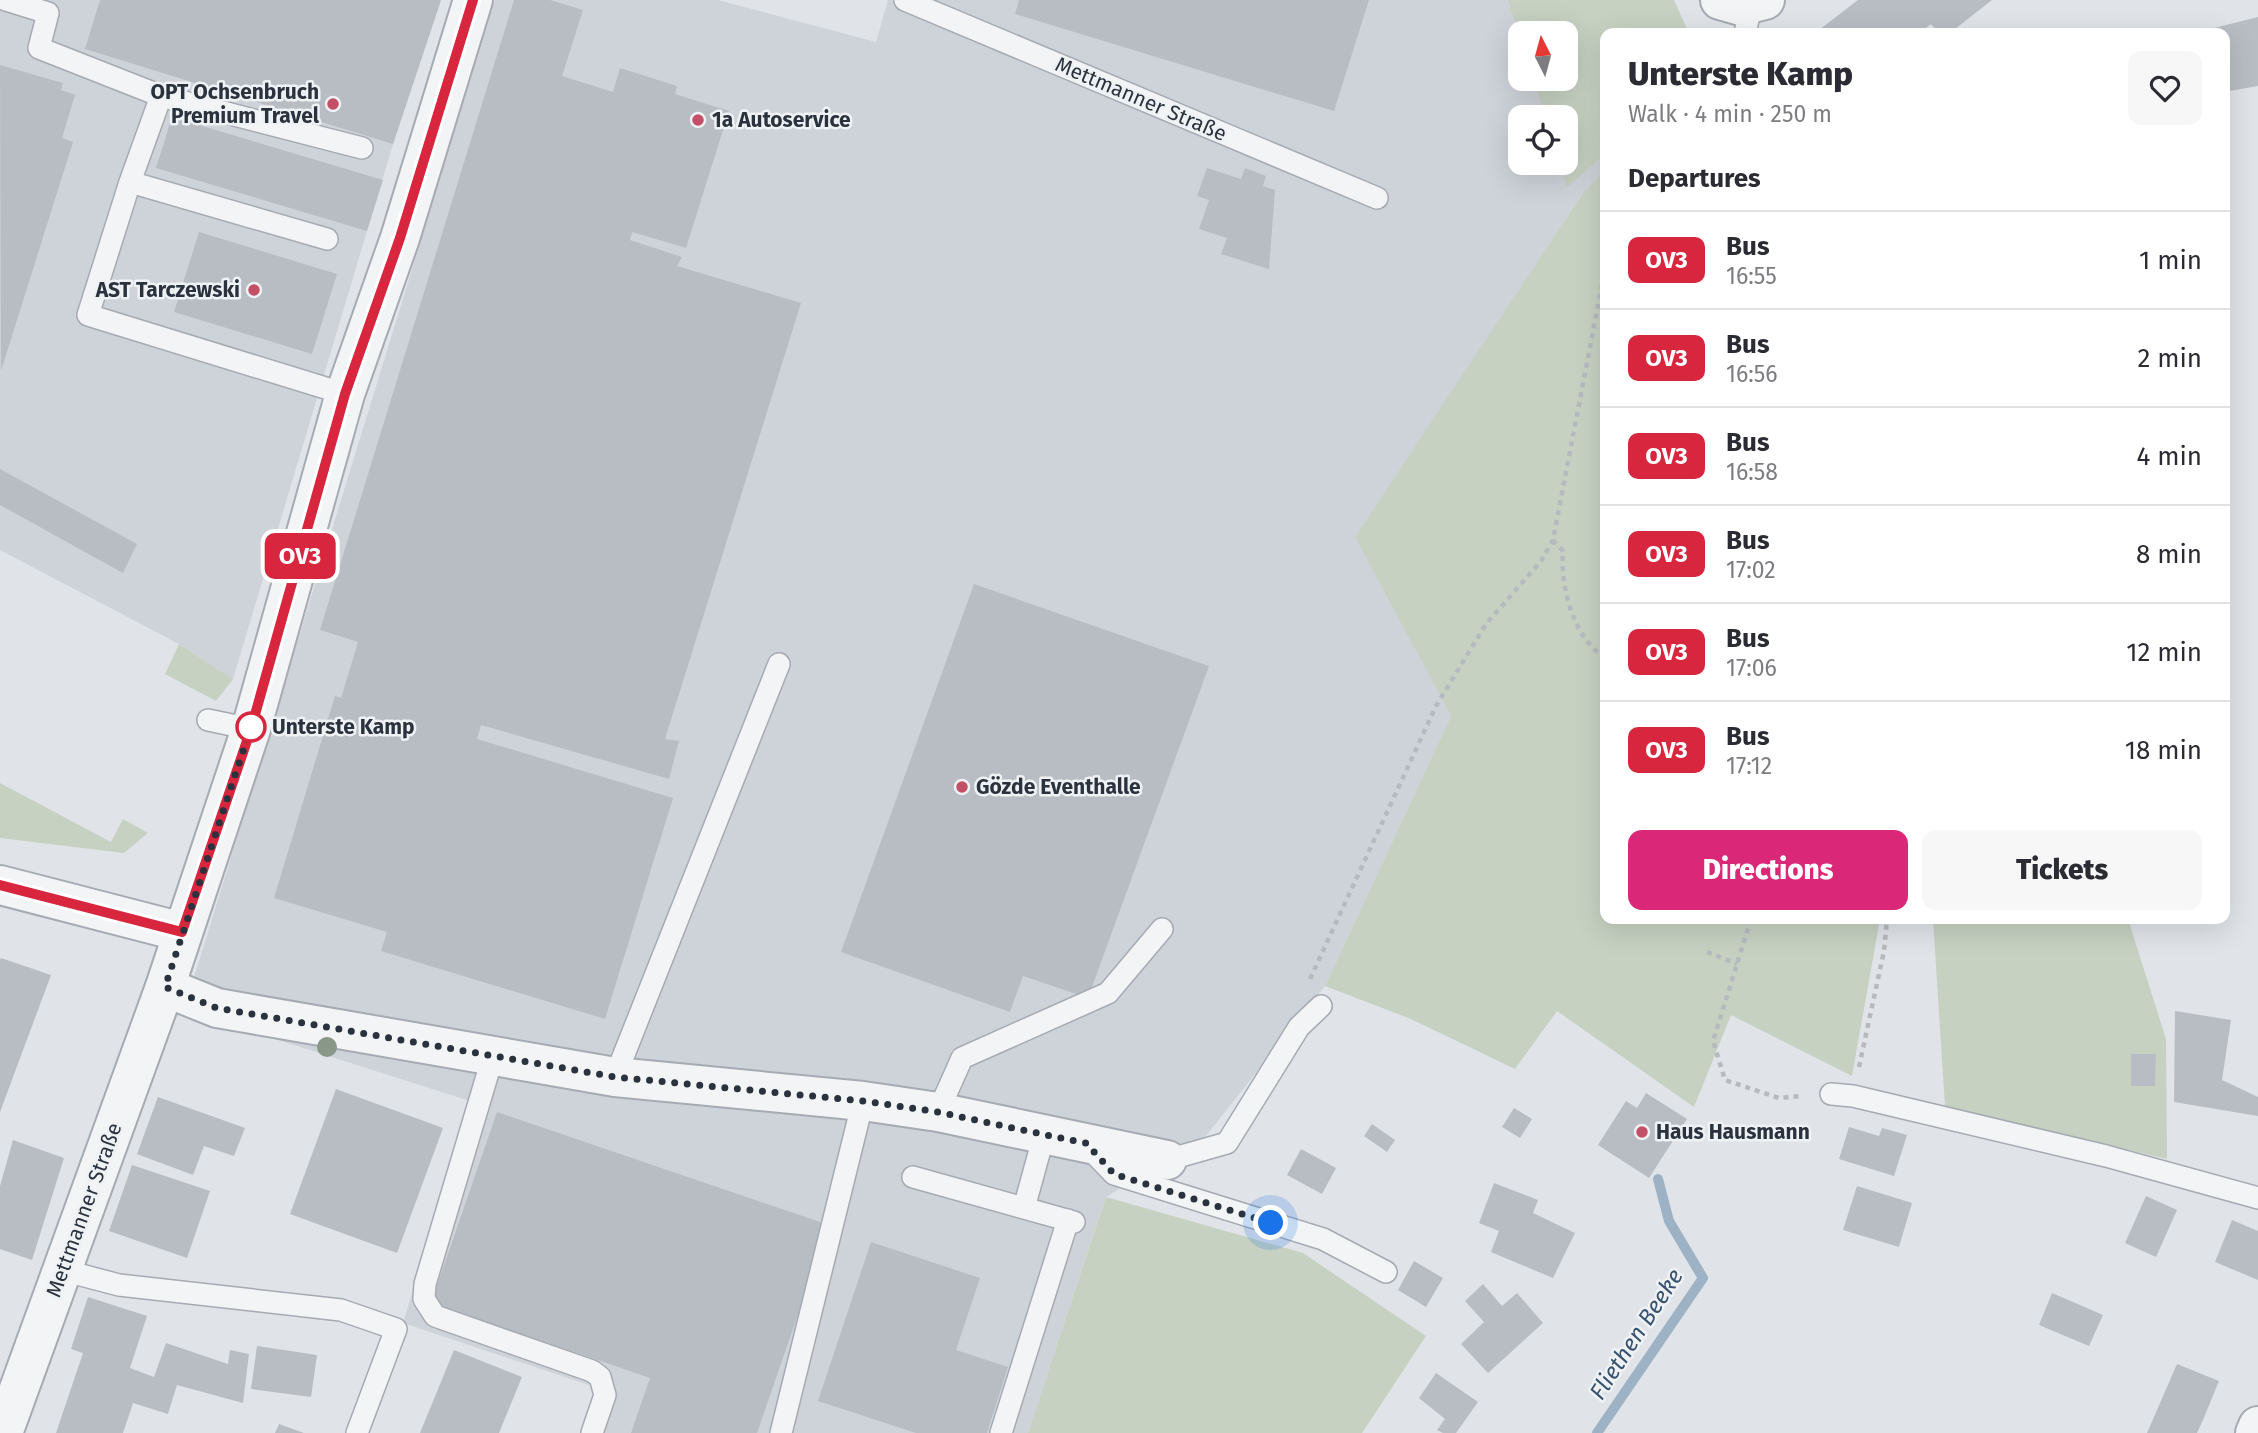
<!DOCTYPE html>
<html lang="en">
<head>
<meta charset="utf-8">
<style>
  body { margin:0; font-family:"Fira Sans",sans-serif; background:#f7f7f7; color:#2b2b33; height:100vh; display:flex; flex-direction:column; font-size:26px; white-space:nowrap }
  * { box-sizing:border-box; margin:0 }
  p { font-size:23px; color:#7c7c81 }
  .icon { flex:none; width:38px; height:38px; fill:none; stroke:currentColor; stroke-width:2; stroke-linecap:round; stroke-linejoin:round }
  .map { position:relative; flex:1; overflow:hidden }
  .panel { position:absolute; left:1600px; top:28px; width:630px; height:896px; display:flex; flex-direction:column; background:#fff; border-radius:14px; box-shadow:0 7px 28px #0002 }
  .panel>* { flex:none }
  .badge { padding:0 14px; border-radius:10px; font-size:24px; line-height:46px }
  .needle { width:46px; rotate:354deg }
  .buttons { position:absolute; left:1508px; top:21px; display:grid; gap:14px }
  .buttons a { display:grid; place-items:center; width:70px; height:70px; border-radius:14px; background:#fff; box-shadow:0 7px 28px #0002; font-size:35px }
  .you { position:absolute; width:35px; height:35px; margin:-18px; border:5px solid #fff; border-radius:50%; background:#1a73e8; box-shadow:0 0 0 10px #1a73e833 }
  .map>.badge { position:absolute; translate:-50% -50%; box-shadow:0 0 0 4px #fff }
  h2 { padding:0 28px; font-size:26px; line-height:63px }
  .round { display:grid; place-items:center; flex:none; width:74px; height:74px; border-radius:14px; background:#f7f7f7 }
  .summary { display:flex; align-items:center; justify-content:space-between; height:119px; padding:0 28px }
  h1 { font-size:33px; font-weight:800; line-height:52px }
  .action { display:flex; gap:14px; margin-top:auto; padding:14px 28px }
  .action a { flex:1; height:80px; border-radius:14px; background:#db2777; color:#fff; font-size:28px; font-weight:800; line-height:80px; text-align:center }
  .action a+a { background:#f7f7f7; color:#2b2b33 }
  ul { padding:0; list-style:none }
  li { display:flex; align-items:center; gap:21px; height:98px; padding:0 28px; border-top:2px solid #e1e1e2 }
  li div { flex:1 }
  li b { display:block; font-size:26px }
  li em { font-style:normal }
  li .badge { min-width:77px; font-weight:700; text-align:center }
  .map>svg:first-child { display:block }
</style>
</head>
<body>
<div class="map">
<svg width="2258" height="1433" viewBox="0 0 2258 1433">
  <rect width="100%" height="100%" fill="#e0e3e8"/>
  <path fill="#ced3d9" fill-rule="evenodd" d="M0 0H441L393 144 233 679 179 644 0 550Z
    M495 0H718L876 42 888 0H1642L1605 33V169L1583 193 1356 537 1451 716 1325 986 1205 1137 1106 1197 1028 1433H581L598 1388 403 1323 470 1101 184 1010ZM1521 33H1566V79H1521ZM1521 117H1566V163H1521Z"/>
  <path fill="#c6d1c2" d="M1508 0H1674L1689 33H1605V154L1567 187 1560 163H1566V117H1545L1533 79H1566V33H1521V41Z
    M1605 169V919H1880L1852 1076 1731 1015 1694 1107 1557 1011 1515 1069 1411 1019 1325 986 1451 716 1355 537 1583 193Z
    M179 644 233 679 216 701 165 674Z
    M0 783 111 842 123 819 148 833 124 853 0 838Z
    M1933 919H2128L2166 1039 2167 1159 1945 1106Z
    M1106 1197 1303 1253 1426 1336 1362 1433H1028Z"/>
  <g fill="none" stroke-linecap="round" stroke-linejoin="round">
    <path stroke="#9eb2c5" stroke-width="10" d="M1597 1433 1703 1278 1669 1221 1658 1179"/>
  </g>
  <path fill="#b8bdc4" d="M100 0H441L393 144 85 49Z
    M514 0H550L583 10 562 76 613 92 620 68 677 86 675 94 729 111 686 248 632 232 630 240 682 257 677 266 801 303 665 739 679 741 669 779 481 725 477 739 673 798 605 1019 381 951 387 932 274 898 335 696 341 698 358 642 320 630Z
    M1019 0H1369L1334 111 1015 14Z
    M1858 0H1992L1950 33H1939L1931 24 1919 33H1815Z
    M2258 17V86L2224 92V33L2198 32Z
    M0 65 63 83 61 90 75 95 62 138 73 142 1 371Z
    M172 117 383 180 367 231 156 168Z
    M1207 168 1241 179 1245 168 1266 176 1263 186 1275 190 1269 269 1221 254 1227 238 1199 229 1209 200 1197 196Z
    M199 232 337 274 312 354 174 312Z
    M0 469 137 544 123 573 0 505Z
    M974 584 1209 666 1088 998 1023 976 1010 1012 841 952Z
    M1 958 51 975 0 1112V960Z
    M2175 1011 2231 1020 2222 1080 2258 1097V1116L2174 1102Z
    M2131 1054H2156L2155 1086H2131Z
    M336 1089 443 1128 397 1253 290 1214Z
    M1646 1093 1687 1119 1649 1178 1598 1145 1626 1101 1637 1108Z
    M158 1097 245 1128 234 1156 204 1146 193 1175 137 1154Z
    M1514 1108 1532 1119 1520 1138 1502 1127Z
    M497 1112 829 1225 757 1433H631L650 1378 431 1303Z
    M1372 1124 1395 1140 1387 1152 1364 1136Z
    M1849 1127 1879 1136 1882 1128 1907 1135 1894 1176 1839 1159Z
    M13 1140 64 1158 32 1260 0 1249V1186Z
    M1301 1149 1336 1168 1322 1194 1287 1175Z
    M132 1165 210 1191 187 1258 109 1231Z
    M1494 1183 1538 1200 1533 1213 1575 1233 1553 1278 1491 1252 1499 1231 1479 1223Z
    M1857 1186 1912 1203 1899 1247 1843 1230Z
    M2146 1196 2177 1210 2156 1257 2125 1243Z
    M2232 1220 2258 1231V1280L2215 1262Z
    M871 1242 980 1278 956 1350 1008 1367 987 1433H916L818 1401Z
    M1414 1261 1443 1278 1426 1307 1398 1290Z
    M1483 1284 1502 1306 1517 1293 1543 1323 1488 1373 1461 1344 1484 1322 1465 1301Z
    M2052 1293 2103 1315 2089 1346 2039 1325Z
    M88 1297 147 1316 130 1368 154 1377 166 1343 228 1364 230 1350 249 1354 243 1403 177 1385 168 1414 133 1403 123 1433H56L83 1353 71 1349Z
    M257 1346 317 1355 311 1397 251 1389Z
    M454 1350 522 1377 499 1433H420Z
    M2177 1364 2219 1381 2203 1420 2197 1433H2147Z
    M1436 1373 1478 1402 1456 1433H1443L1437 1430 1445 1419 1419 1398Z
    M279 1424 304 1433H275Z"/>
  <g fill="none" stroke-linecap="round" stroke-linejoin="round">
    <defs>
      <path id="service" d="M6 0 48 13 39 48 161 96 130 182 88 315 345 394
        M905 0 1377 198
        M1745 33 1752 3
        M161 96 362 148
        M130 182 327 239
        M208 720 251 729
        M493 1056 425 1284 424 1299 435 1316 592 1371 600 1377 605 1395 592 1433
        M615 1077 779 664
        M1831 1094 1853 1096 2106 1156 2258 1198
        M938 1112 962 1058 1108 993 1162 929
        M1089 1148 1114 1174 1323 1239 1386 1272
        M1167 1160 1227 1143 1299 1027 1321 1006
        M913 1177 1074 1222
        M1024 1208 1044 1135
        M62 1270 119 1285 341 1310 396 1329 357 1433
        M781 1433 863 1101
        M1001 1433 1068 1220"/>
      <path id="minor" d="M1720 0 1741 6 1765 0
        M0 885 182 932
        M165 987 217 1008 615 1077 863 1101 938 1112 1167 1160
        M2255 1433 2258 1426"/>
      <path id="tertiary" d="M3 1433 165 987 251 729 345 394 400 238 473 0"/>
    </defs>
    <use href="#service" stroke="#a6aab2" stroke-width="24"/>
    <use href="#minor" stroke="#a6aab2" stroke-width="42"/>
    <use href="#tertiary" stroke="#a6aab2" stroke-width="42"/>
    <path stroke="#b6babf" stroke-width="4.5" stroke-dasharray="5 5" stroke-linecap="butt" d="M1553 540 1563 551C1560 585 1573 639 1605 657
      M1751 919 1713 1041 1725 1080 1779 1098 1802 1096
      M1707 952 1737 964
      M1310 979 1436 706 1486 624 1541 561 1553 540 1605 269
      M1859 1067 1884 951 1887 919"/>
    <use href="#service" stroke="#f2f4f6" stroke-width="21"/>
    <use href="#minor" stroke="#f2f4f6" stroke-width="38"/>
    <use href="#tertiary" stroke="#f2f4f6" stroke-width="38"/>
  </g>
  <circle fill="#889788" cx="327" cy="1047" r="10"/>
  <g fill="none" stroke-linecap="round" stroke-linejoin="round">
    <defs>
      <path id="line" d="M0 885 182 932 251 729 345 394 400 238 473 0"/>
    </defs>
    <use href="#line" stroke="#fff" stroke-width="16"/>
    <use href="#line" stroke="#d7263d" stroke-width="10"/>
    <path stroke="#2a323e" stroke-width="7" stroke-dasharray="0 12.6" d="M251 727 165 987 217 1008 615 1077 863 1101 938 1112 1065 1139 1086 1143 1114 1174 1271 1223"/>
  </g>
  <g fill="#c25066" stroke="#eff2f5" stroke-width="2.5">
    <circle cx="333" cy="104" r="7"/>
    <circle cx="698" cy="120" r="7"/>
    <circle cx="254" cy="290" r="7"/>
    <circle cx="962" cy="787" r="7"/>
    <circle cx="1642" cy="1132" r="7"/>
  </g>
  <circle fill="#fff" stroke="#d7263d" stroke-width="3.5" cx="251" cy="727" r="14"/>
  <g text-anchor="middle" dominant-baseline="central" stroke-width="5" stroke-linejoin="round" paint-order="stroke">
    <g font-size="21" font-weight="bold" fill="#2a323e" stroke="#eff2f5" text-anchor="start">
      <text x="319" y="92" text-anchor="end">OPT Ochsenbruch<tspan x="319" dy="24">Premium Travel</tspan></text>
      <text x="712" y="120">1a Autoservice</text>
      <text x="240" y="290" text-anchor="end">AST Tarczewski</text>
      <text x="976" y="787">Gözde Eventhalle</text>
      <text x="1656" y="1132">Haus Hausmann</text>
    </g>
    <g font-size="21" fill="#2a323e" stroke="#eff2f5">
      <text transform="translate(1141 99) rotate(23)">Mettmanner Straße</text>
      <text transform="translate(84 1210) rotate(-70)">Mettmanner Straße</text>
    </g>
    <g font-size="21" font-weight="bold" fill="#2a323e" stroke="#eff2f5" text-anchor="start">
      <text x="272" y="727">Unterste Kamp</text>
    </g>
    <g font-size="23" font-style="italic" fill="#38526e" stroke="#eff2f5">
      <text transform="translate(1636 1334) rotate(-57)">Fliethen Beeke</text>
    </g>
  </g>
</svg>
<div class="buttons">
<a><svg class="needle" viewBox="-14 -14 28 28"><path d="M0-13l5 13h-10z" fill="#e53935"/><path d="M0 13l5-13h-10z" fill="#7c7c81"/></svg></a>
<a><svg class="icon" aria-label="locate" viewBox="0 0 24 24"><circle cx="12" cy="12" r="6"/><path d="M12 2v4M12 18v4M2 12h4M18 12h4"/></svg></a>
</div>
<div class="you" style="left:1271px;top:1223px"></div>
<b class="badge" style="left:300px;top:556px;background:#d7263d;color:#fff">OV3</b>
<section class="panel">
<div class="summary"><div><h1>Unterste Kamp</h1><p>Walk · 4 min · 250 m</p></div><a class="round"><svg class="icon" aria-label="heart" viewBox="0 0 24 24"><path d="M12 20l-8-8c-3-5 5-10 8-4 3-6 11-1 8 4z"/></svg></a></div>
<h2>Departures</h2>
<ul>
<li><span class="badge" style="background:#d7263d;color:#fff">OV3</span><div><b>Bus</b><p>16:55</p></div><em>1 min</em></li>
<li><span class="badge" style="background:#d7263d;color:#fff">OV3</span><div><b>Bus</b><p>16:56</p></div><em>2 min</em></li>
<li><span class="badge" style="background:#d7263d;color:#fff">OV3</span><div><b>Bus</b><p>16:58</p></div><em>4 min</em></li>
<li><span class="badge" style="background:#d7263d;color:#fff">OV3</span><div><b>Bus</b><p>17:02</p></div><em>8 min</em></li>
<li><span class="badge" style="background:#d7263d;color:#fff">OV3</span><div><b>Bus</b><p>17:06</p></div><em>12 min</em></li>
<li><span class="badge" style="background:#d7263d;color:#fff">OV3</span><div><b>Bus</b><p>17:12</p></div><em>18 min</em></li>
</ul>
<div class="action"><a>Directions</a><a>Tickets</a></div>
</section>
</div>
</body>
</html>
